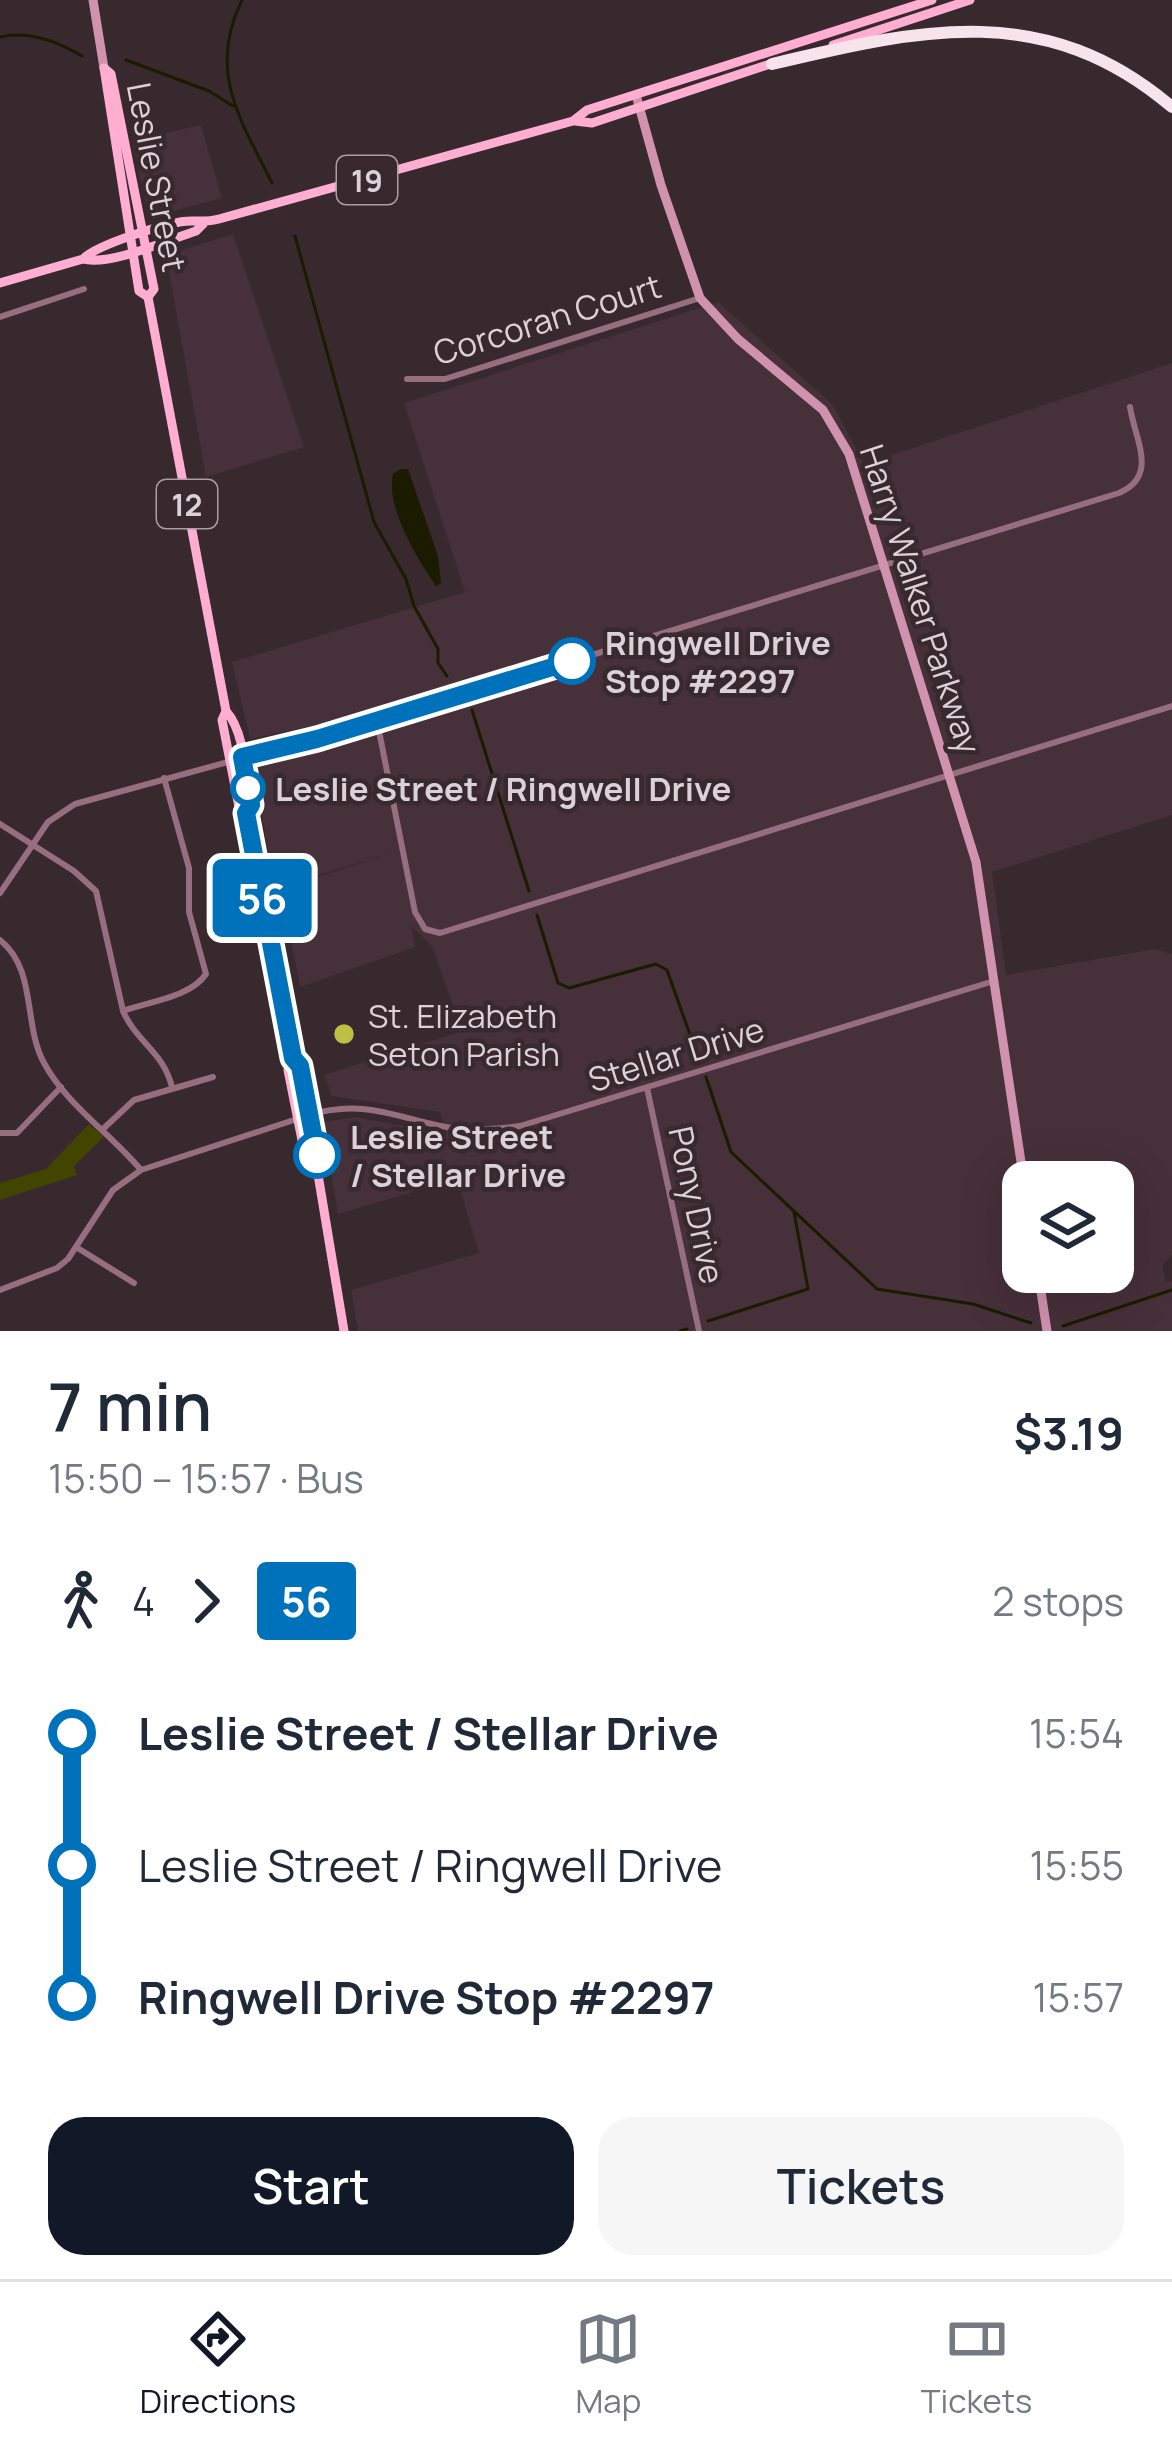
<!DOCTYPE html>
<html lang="en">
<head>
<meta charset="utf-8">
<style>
  body { margin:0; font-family:Manrope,sans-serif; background:#f6f6f7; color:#1f2937; height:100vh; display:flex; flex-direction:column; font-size:45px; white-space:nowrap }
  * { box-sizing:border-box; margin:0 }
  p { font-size:39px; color:#747a83 }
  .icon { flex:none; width:66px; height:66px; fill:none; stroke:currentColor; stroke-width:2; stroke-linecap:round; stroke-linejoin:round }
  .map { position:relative; height:1331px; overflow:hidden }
  .side { display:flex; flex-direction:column; background:#fff; flex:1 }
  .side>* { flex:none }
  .badge { padding:0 24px; border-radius:9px; font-size:42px; line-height:78px }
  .tools { position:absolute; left:1002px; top:1161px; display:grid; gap:24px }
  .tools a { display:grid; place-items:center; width:132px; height:132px; border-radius:24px; background:#fff; box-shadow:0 12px 48px #0002; font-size:60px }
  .map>.badge { position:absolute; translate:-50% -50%; box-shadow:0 0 0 6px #fff }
  .legs { display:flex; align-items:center; gap:18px; height:132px; padding:0 48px; font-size:39px }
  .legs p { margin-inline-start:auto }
  .summary { display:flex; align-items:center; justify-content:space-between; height:204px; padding:0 48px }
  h1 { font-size:66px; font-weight:600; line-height:90px }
  .primary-button { display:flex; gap:24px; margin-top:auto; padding:24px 48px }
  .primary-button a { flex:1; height:138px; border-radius:36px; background:#111827; color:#fff; font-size:48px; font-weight:600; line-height:138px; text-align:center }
  .primary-button a+a { background:#f6f6f7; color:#1f2937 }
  ul { padding:0 48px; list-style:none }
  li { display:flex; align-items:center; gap:42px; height:132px; font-size:45px }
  li i { display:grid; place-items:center; width:18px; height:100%; margin:0 15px; background:currentColor }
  li i::after { content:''; width:30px; height:30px; margin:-15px; border:9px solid; border-radius:50%; background:#fff }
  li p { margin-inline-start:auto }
  li:first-child i { background:linear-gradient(#0000 50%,currentColor 0) }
  li:last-child i { background:linear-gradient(currentColor 50%,#0000 0) }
  .menu { display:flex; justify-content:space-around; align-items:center; height:168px; border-top:3px solid #e0e1e3; background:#fff; font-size:33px; color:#747a83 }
  .menu a { display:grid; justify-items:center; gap:6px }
  .menu .active { color:#111827 }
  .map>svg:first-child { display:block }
</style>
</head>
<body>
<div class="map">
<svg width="1172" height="1331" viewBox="0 0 1172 1331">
  <rect width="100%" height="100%" fill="#38292f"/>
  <path fill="#463039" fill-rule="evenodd" d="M201 125 222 198 159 215 147 209 132 140Z
    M233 234 304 447 206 477 166 255Z
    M718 302 833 405 864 464 1172 363V815L992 872 1006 975 1154 949 1172 954V1255L1162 1266 1166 1282 1172 1281V1331H358L351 1290 479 1253 457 1179 338 1214 324 1135 319 1127 324 1122 356 1117 446 1134 440 1112 332 1096 324 1075 462 1031 432 946 411 926 415 947 300 987 281 889 394 852 274 889 254 766 364 734 361 715 250 739 232 662 465 592 404 403ZM1023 1182H1113V1272H1023Z"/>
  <path fill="#434400" d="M89 1124 104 1137 74 1166 77 1175 0 1200V1183L46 1169Z"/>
  <path fill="#1b1b00" d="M401 469H408L438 556 441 583 436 586C419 562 385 507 393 474Z"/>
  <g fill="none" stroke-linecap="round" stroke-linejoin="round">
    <path stroke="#1b1b00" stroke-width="3" d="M242 0C207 71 240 119 272 183
      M0 37C29 30 57 41 82 56
      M126 60 209 91 233 106
      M295 236 374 522 406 579 414 606 438 649V663L447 676
      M472 710 529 891
      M537 915 558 983 569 988 656 964 667 970 700 1063
      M706 1077 731 1152 877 1289 973 1304 1031 1323
      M708 1321 808 1289 794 1212
      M1063 1326 1172 1290
      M680 1331 687 1329"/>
    <path stroke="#966e80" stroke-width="6" d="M0 317 84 289
      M407 379H445L700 298
      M377 721 415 912 425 929 440 933 1172 706
      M0 824 74 871 96 891 123 1011C137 1043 163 1051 172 1087
      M0 893 48 822 75 804 377 721 1119 493C1159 476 1135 440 1130 407
      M0 940C37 969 23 1025 44 1063 66 1104 111 1134 141 1170
      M123 1011C148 1002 191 997 206 974L189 912V868L164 778
      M647 1088 699 1331
      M309 1115C366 1098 398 1119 452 1128 475 1131 497 1129 520 1126L994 981
      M103 1129 134 1100 213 1077
      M0 1133H17L61 1087
      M76 1247 134 1283
      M0 1290 57 1268 68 1259 113 1190 141 1170 297 1119"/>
    <path stroke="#d192ae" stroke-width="9" d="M93 0 104 68
      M636 95 661 185 700 298 738 339 823 410 849 454 976 862 1024 1182
      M1038 1272 1047 1331"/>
    <path stroke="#ffaed2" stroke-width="9" d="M833 45 970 0
      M104 68 111 74 154 289 148 297 226 711 222 720 239 807 246 813 293 1058 300 1066 344 1331
      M104 68 139 291 148 297
      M575 121 592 123 776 62
      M83 259C96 245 170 221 191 221 201 221 208 222 219 219L573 121 587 110 932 0
      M0 283 83 259C110 266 168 240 196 231L204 223
      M226 711C245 732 246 777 251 805L246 813
      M293 1058 288 1070 306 1160 313 1166"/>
    <path stroke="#f7e3eb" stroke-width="12" d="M772 64C923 28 1046 0 1172 107"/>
  </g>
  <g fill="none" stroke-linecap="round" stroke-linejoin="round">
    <defs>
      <path id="line-1" d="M317 1155 300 1066 293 1058 246 813 251 805 242 757 317 739 572 661"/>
    </defs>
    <use href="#line-1" stroke="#fff" stroke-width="27"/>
    <use href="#line-1" stroke="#0072bc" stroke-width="18"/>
  </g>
  <g fill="#fff" stroke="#0072bc" stroke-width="6">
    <circle cx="572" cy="661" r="21"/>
    <circle cx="248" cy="788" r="15"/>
    <circle cx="317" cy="1155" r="21"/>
  </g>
  <circle fill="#bcbf44" stroke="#38292f" stroke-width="4.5" cx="344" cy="1034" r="12"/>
  <g text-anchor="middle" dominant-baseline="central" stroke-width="9" stroke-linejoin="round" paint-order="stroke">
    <g fill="#38292f" stroke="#ab9fa4" stroke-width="3">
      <rect x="337" y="156" width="60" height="48" rx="9"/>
      <rect x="157" y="480" width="60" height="48" rx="9"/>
    </g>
    <g font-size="30" font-weight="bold" fill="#dcd1d6">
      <text x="367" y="180">19</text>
      <text x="187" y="504">12</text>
    </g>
    <g font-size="33" fill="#dcd1d6" stroke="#38292f">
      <text transform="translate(157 177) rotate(79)">Leslie Street</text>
      <text transform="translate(547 319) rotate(-17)">Corcoran Court</text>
      <text transform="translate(921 599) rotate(72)">Harry Walker Parkway</text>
      <text transform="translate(676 1054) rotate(-17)">Stellar Drive</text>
      <text transform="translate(697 1205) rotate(78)">Pony Drive</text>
    </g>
    <g font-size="33" font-weight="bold" fill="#dcd1d6" stroke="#38292f" text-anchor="start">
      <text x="605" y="642">Ringwell Drive<tspan x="605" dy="38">Stop #2297</tspan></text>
      <text x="275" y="788">Leslie Street / Ringwell Drive</text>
      <text x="350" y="1136">Leslie Street<tspan x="350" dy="38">/ Stellar Drive</tspan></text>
    </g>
    <g font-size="33" fill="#dcd1d6" stroke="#38292f" text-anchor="start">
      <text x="368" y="1015">St. Elizabeth<tspan x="368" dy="38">Seton Parish</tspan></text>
    </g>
  </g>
</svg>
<div class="tools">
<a><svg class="icon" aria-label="layers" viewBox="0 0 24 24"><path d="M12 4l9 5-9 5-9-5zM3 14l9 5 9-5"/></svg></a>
</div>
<b class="badge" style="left:262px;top:898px;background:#0072bc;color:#fff">56</b>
</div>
<section class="side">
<div class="summary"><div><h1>7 min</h1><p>15:50 – 15:57 · Bus</p></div><b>$3.19</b></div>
<div class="legs"><svg class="icon" aria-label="walk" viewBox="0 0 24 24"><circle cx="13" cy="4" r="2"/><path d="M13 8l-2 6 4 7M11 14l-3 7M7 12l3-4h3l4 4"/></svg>4<svg class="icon" aria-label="forward" viewBox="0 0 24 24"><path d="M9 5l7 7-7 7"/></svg><b class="badge" style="background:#0072bc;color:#fff">56</b><p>2 stops</p></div>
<ul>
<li><i style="color:#0072bc"></i><b>Leslie Street / Stellar Drive</b><p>15:54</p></li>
<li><i style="color:#0072bc"></i><span>Leslie Street / Ringwell Drive</span><p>15:55</p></li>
<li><i style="color:#0072bc"></i><b>Ringwell Drive Stop #2297</b><p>15:57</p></li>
</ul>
<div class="primary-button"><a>Start</a><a>Tickets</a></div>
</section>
<nav class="menu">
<a class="active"><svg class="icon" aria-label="directions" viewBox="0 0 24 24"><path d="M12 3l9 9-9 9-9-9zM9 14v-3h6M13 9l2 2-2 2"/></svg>Directions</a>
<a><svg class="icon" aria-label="map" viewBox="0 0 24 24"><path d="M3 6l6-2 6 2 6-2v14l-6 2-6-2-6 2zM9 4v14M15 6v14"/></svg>Map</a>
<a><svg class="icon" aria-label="tickets" viewBox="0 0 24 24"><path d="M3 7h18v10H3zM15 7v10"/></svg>Tickets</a>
</nav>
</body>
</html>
